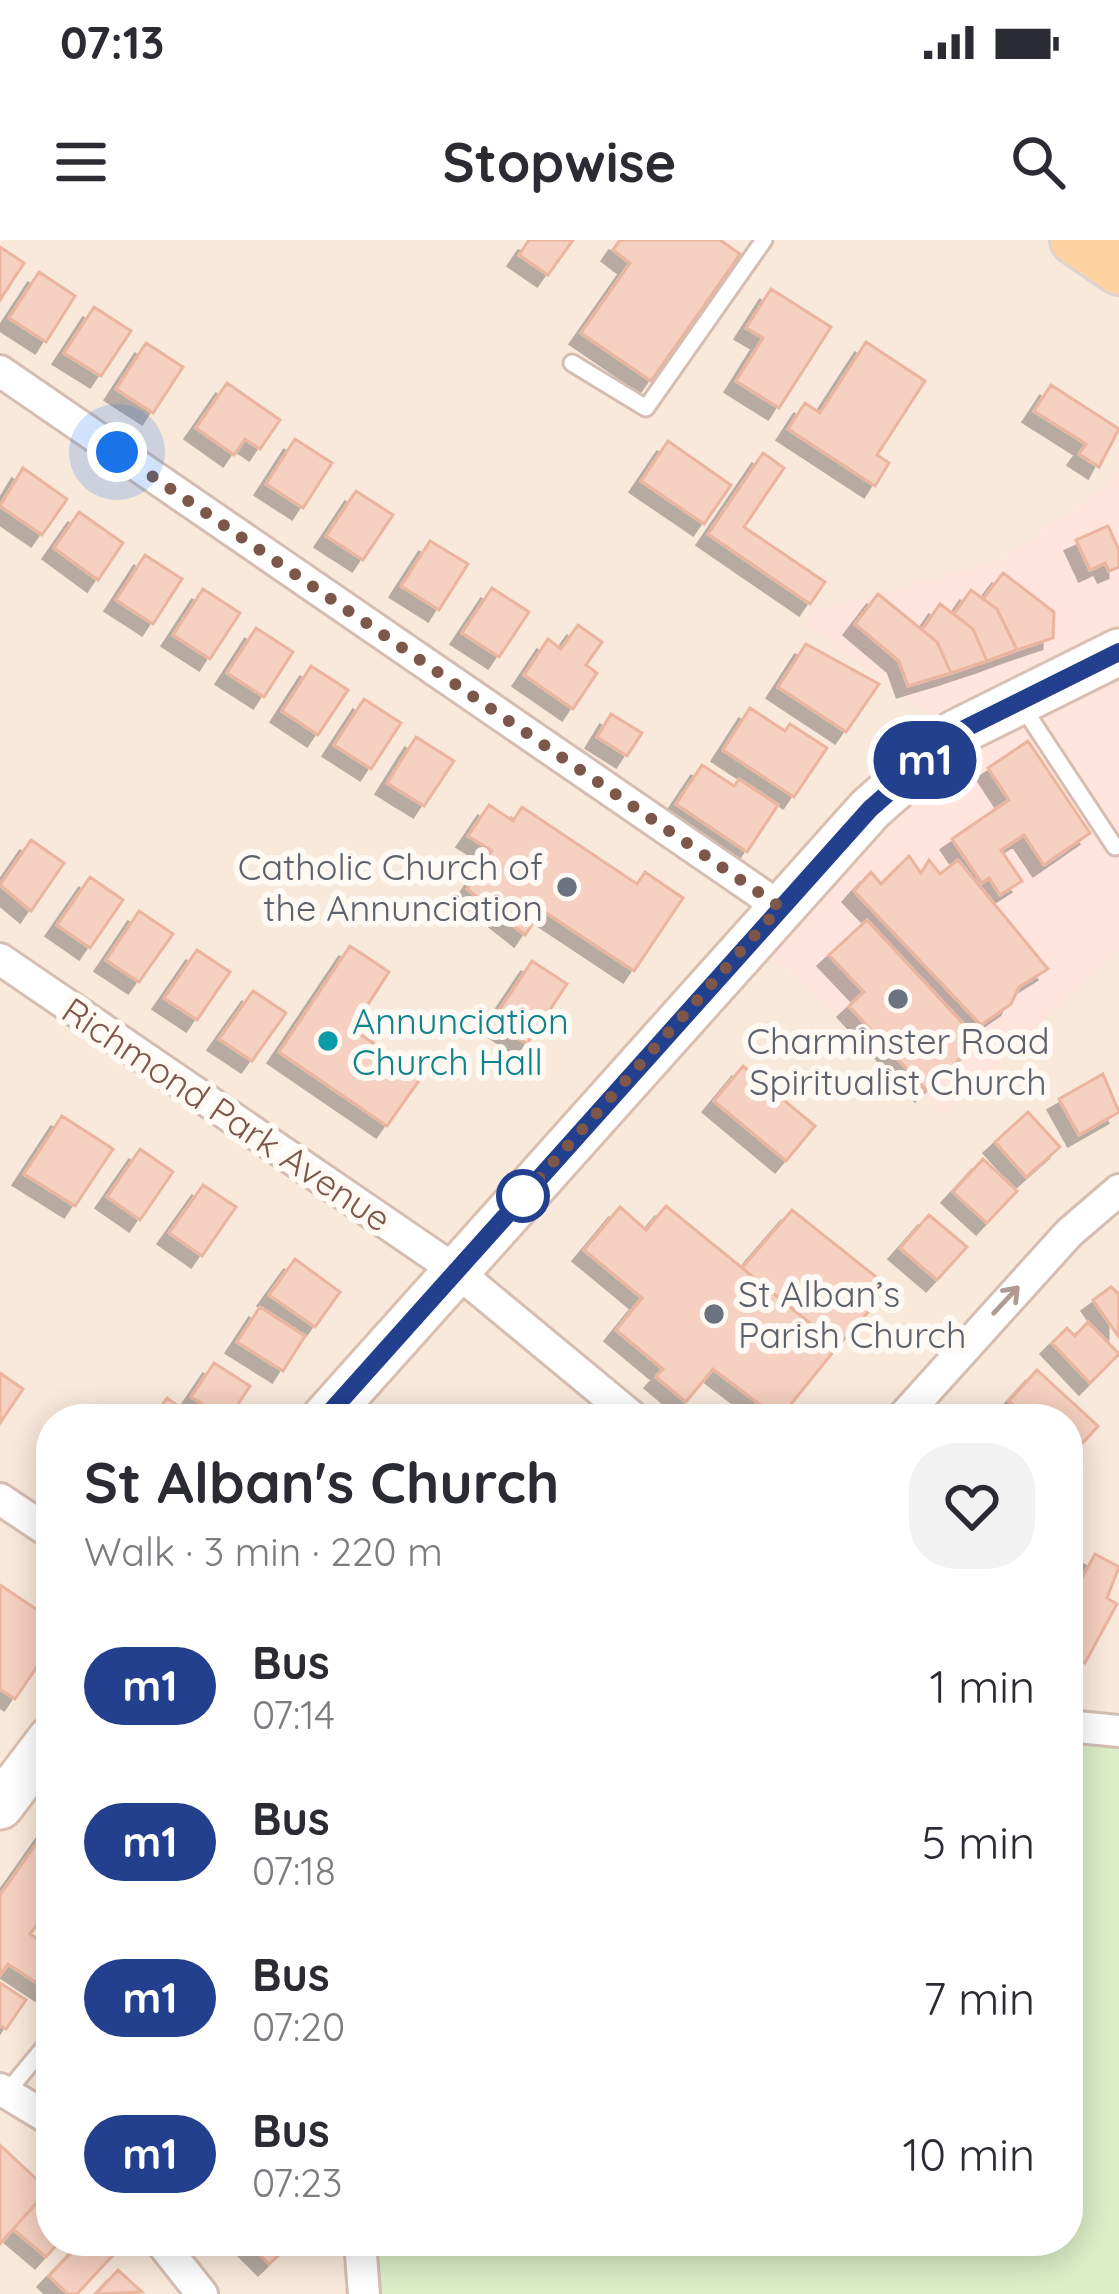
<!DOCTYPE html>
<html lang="en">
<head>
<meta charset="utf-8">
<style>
  body { margin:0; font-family:Quicksand,sans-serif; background:#f2f2f3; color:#2b2b33; height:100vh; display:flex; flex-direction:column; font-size:45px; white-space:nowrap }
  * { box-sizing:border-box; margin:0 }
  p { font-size:39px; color:#7c7c81 }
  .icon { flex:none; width:66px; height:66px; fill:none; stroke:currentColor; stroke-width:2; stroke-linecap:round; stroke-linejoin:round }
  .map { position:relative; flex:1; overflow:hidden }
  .panel { position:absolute; left:36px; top:1164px; width:1047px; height:852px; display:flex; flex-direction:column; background:#fff; border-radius:48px; box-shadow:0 6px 30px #0003 }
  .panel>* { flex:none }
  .badge { padding:0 24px; border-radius:39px; font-size:42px; line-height:78px }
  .you { position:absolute; width:60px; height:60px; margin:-30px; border:9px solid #fff; border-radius:50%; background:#1a73e8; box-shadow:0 0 0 18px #1a73e833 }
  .map>.badge { position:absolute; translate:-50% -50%; box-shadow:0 0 0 6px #fff }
  .round { display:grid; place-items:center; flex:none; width:126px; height:126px; border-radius:48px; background:#f2f2f3 }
  .overview { display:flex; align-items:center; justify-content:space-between; height:204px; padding:0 48px }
  h1 { font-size:57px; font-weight:700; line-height:90px }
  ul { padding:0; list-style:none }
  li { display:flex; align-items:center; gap:36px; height:156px; padding:0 48px }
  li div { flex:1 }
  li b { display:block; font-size:45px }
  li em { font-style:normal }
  li .badge { min-width:132px; font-weight:700; text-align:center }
  .status { display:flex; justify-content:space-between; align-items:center; height:84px; padding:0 60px; background:#fff; direction:ltr }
  .status svg { height:33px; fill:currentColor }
  header { display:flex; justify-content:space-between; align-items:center; height:156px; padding:0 48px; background:#fff; font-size:54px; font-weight:700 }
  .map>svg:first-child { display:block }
</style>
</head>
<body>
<div class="status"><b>07:13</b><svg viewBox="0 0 49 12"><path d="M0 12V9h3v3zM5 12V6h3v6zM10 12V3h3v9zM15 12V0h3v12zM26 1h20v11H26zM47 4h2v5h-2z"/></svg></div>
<header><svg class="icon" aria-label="menu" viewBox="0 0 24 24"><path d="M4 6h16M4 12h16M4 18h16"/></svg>Stopwise<svg class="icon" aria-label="search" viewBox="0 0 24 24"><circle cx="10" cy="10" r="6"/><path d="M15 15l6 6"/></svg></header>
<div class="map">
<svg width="1119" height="2054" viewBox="0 0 1119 2054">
  <defs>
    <filter id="shadow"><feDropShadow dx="-11" dy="11" stdDeviation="0" flood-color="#0004"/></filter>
  </defs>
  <rect width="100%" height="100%" fill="#fef5eb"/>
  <path fill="#f9e9db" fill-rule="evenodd" d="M0 0H1119V2054H0ZM51 1179H1068V2001H51Z"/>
  <path fill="#ffe5de" d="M1119 230V708L946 874 753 699 956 493 805 384 815 371 999 321 1105 247Z"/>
  <path fill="#dbeec7" d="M1068 1486 1119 1489V2054H364L360 2001H1068Z"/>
  <path fill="#f6d0c0" stroke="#ebb49e" stroke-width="3" filter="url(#shadow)" d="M529 0H573L548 35 519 15Z
    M620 0H720L740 14 651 141 581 93 630 23 613 10Z
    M0 7 24 23 0 60Z
    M39 32 75 56 46 102 9 78Z
    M771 49 831 87 779 168 736 141 763 98 746 88Z
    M94 67 131 91 101 136 64 113Z
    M866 102 925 141 877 215 889 223 875 246 788 189 805 163 820 173Z
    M146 103 183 127 153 173 116 149Z
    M227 143 280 180 260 209 245 199 234 215 196 188Z
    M1051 145 1119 189 1099 227 1079 214 1086 204 1034 171Z
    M295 199 332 223 303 268 266 244Z
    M668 201 731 245 704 284 641 241Z
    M763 213 784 228 744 287 825 342 810 364 708 294Z
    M23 228 67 259 42 295 0 266Z
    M356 251 393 275 363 320 326 296Z
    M79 272 123 303 98 340 54 308Z
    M1108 286 1119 310V327L1109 331 1105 323 1090 330 1076 300Z
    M430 301 468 324 439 370 401 346Z
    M145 315 182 339 153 384 116 360Z
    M1003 333 1054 372 1053 398 1017 410 997 369 983 359Z
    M492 348 529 372 499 417 462 393Z
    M203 349 240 373 210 419 173 395Z
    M971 350 997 369 1017 410 987 421 973 389 954 374Z
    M878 354 937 402 951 433 908 446 899 421 855 384Z
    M940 364 973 389 987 421 951 433 937 402 922 390Z
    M578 385 602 402 586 425 597 433 573 469 524 435 548 399 561 409Z
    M256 388 293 412 264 457 227 433Z
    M806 404 879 444 846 492 778 447Z
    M311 426 348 450 318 495 282 471Z
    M364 459 401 483 371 529 334 505Z
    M750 468 785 491 790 484 827 508 794 557 723 510Z
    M611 474 642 493 627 516 597 497Z
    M416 497 454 521 424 566 387 543Z
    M1028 501 1090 593 1044 625 1024 595 1001 610 1022 641 1000 655 989 638 982 643 952 599 1009 560 988 528Z
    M702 525 734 546 739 539 778 565 747 612 676 564Z
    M489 565 513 581 522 567 637 644 645 632 683 658 634 731 542 670 525 695 467 649 492 611 468 596Z
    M31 600 64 623 31 671 0 645Z
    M909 616 921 633 929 620 940 634 958 620 1048 729 1019 747 1011 764 981 785 854 651 871 632 881 644Z
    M90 637 123 660 90 708 57 685Z
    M139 671 173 694 139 742 106 720Z
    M867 680 979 801 926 850 849 766 864 752 829 715Z
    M350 706 389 732 352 789 423 835 387 886 279 812Z
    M197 710 230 732 197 780 164 758Z
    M532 721 567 744 527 804 492 781Z
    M253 751 286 773 252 821 219 799Z
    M743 826 815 886 786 921 714 861Z
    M1103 834 1119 872 1079 895 1059 859Z
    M1028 872 1060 907 1026 937 995 902Z
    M62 876 113 909 75 966 24 934Z
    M140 909 173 932 140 980 107 957Z
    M983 919 1017 951 987 983 953 952Z
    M203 945 236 967 202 1016 169 993Z
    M666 966 838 1106 779 1179 713 1129 686 1162 656 1137 663 1129 616 1090 642 1058 584 1010 620 967 646 990Z
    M792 970 890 1048 838 1106 742 1028Z
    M929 975 967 1007 937 1040 900 1008Z
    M295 1019 340 1052 315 1087 269 1055Z
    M1111 1047 1119 1054V1097L1093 1060Z
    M260 1067 305 1096 283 1131 237 1102Z
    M1088 1082 1119 1114 1090 1143 1052 1103 1067 1088 1075 1096Z
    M214 1123 250 1146 228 1179 191 1157Z
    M1037 1130 1098 1186 1070 1217 1068 1179H1029L1009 1161Z
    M0 1133 23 1149 0 1183Z
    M167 1158 196 1179H152Z
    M1095 1314 1119 1327 1107 1358 1117 1364 1085 1423 1068 1414V1364Z
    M0 1345 51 1379V1406L15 1459 0 1449Z
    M51 1583V1679L44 1675 30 1694 51 1708V1740L46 1749 8 1724 0 1735V1655Z
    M0 1743 26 1760 6 1789 0 1785Z
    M0 1905 48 1950 0 2004Z
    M48 1950 51 2001H60L46 2017 13 1989Z
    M82 2001H102L115 2013 77 2054H68L49 2036Z
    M246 2001H293L269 2024Z
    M118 2030 142 2052 96 2054Z"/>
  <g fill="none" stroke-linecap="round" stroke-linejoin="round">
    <defs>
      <path id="service" d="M572 123 646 168 764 0
        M1020 463 1115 607
        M7 1852 51 1799"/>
      <path id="minor" d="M0 131 780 667
        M0 719 455 1030 635 1179
        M901 1179 1069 993 1119 950
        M0 1259 51 1293
        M1068 1486 1119 1491
        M0 1849 51 1880
        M160 2001 202 2054
        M360 2001 364 2054"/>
      <path id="secondary" d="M324 1179 870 569 956 493 1119 412
        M0 1566 51 1499"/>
      <path id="primary" d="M1075 0 1119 30"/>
    </defs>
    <use href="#service" stroke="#d5bdb1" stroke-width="21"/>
    <use href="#minor" stroke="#d5bdb1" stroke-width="36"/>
    <use href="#secondary" stroke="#dabfb0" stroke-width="51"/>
    <use href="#primary" stroke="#ddd3d0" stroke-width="54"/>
    <use href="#service" stroke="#fff" stroke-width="15"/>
    <use href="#minor" stroke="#fff" stroke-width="30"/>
    <use href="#secondary" stroke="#fff" stroke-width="45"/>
    <use href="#primary" stroke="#ffd3a1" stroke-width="48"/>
  </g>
  <defs><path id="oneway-shaft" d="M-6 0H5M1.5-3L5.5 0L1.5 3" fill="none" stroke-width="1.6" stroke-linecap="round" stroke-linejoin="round" transform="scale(3)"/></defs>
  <use stroke="#b19a92" href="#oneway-shaft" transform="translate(1006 1060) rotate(-47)"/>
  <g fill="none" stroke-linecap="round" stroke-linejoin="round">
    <defs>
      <path id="line" d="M324 1179 870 569 956 493 1119 412"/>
    </defs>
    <use href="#line" stroke="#fff" stroke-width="27"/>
    <use href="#line" stroke="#23408f" stroke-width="18"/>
    <path stroke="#7d574a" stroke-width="12" stroke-dasharray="0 21.6" d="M117 212 780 667 523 956"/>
  </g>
  <g fill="#6b7280" stroke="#fff9f3" stroke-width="4.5">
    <circle cx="567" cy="647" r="12"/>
    <circle cx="898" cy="759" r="12"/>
    <circle cx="714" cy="1074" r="12"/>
  </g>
  <circle fill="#0f9aa8" stroke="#fff9f3" stroke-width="4.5" cx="328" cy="801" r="12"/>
  <circle fill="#fff" stroke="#23408f" stroke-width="6" cx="523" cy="956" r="24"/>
  <g text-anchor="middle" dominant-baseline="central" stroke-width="12" stroke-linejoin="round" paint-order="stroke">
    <g font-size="36" fill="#5b616d" stroke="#fff9f3" text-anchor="end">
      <text x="543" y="626">Catholic Church of<tspan x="543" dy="41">the Annunciation</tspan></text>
      <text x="898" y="800" text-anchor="middle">Charminster Road<tspan x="898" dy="41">Spiritualist Church</tspan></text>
      <text x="738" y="1053" text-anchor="start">St Alban’s<tspan x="738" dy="41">Parish Church</tspan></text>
    </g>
    <g font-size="36" fill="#0d838f" stroke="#fff9f3" text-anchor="start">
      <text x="352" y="780">Annunciation<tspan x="352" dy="41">Church Hall</tspan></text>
    </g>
    <g font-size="36" fill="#7d574a" stroke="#fff9f3">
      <text transform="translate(227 874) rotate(34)">Richmond Park Avenue</text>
    </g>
  </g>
</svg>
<div class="you" style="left:117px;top:212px"></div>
<b class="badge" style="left:925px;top:520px;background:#23408f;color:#fff">m1</b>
<section class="panel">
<div class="overview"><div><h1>St Alban's Church</h1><p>Walk · 3 min · 220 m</p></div><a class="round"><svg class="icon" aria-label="heart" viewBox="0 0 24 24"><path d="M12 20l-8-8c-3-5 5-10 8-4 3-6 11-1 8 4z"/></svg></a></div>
<ul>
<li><span class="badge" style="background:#23408f;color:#fff">m1</span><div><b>Bus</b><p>07:14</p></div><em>1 min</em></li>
<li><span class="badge" style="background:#23408f;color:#fff">m1</span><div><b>Bus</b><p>07:18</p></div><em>5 min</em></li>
<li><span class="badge" style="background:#23408f;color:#fff">m1</span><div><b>Bus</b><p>07:20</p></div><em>7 min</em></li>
<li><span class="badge" style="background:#23408f;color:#fff">m1</span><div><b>Bus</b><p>07:23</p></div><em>10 min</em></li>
</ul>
</section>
</div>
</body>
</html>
